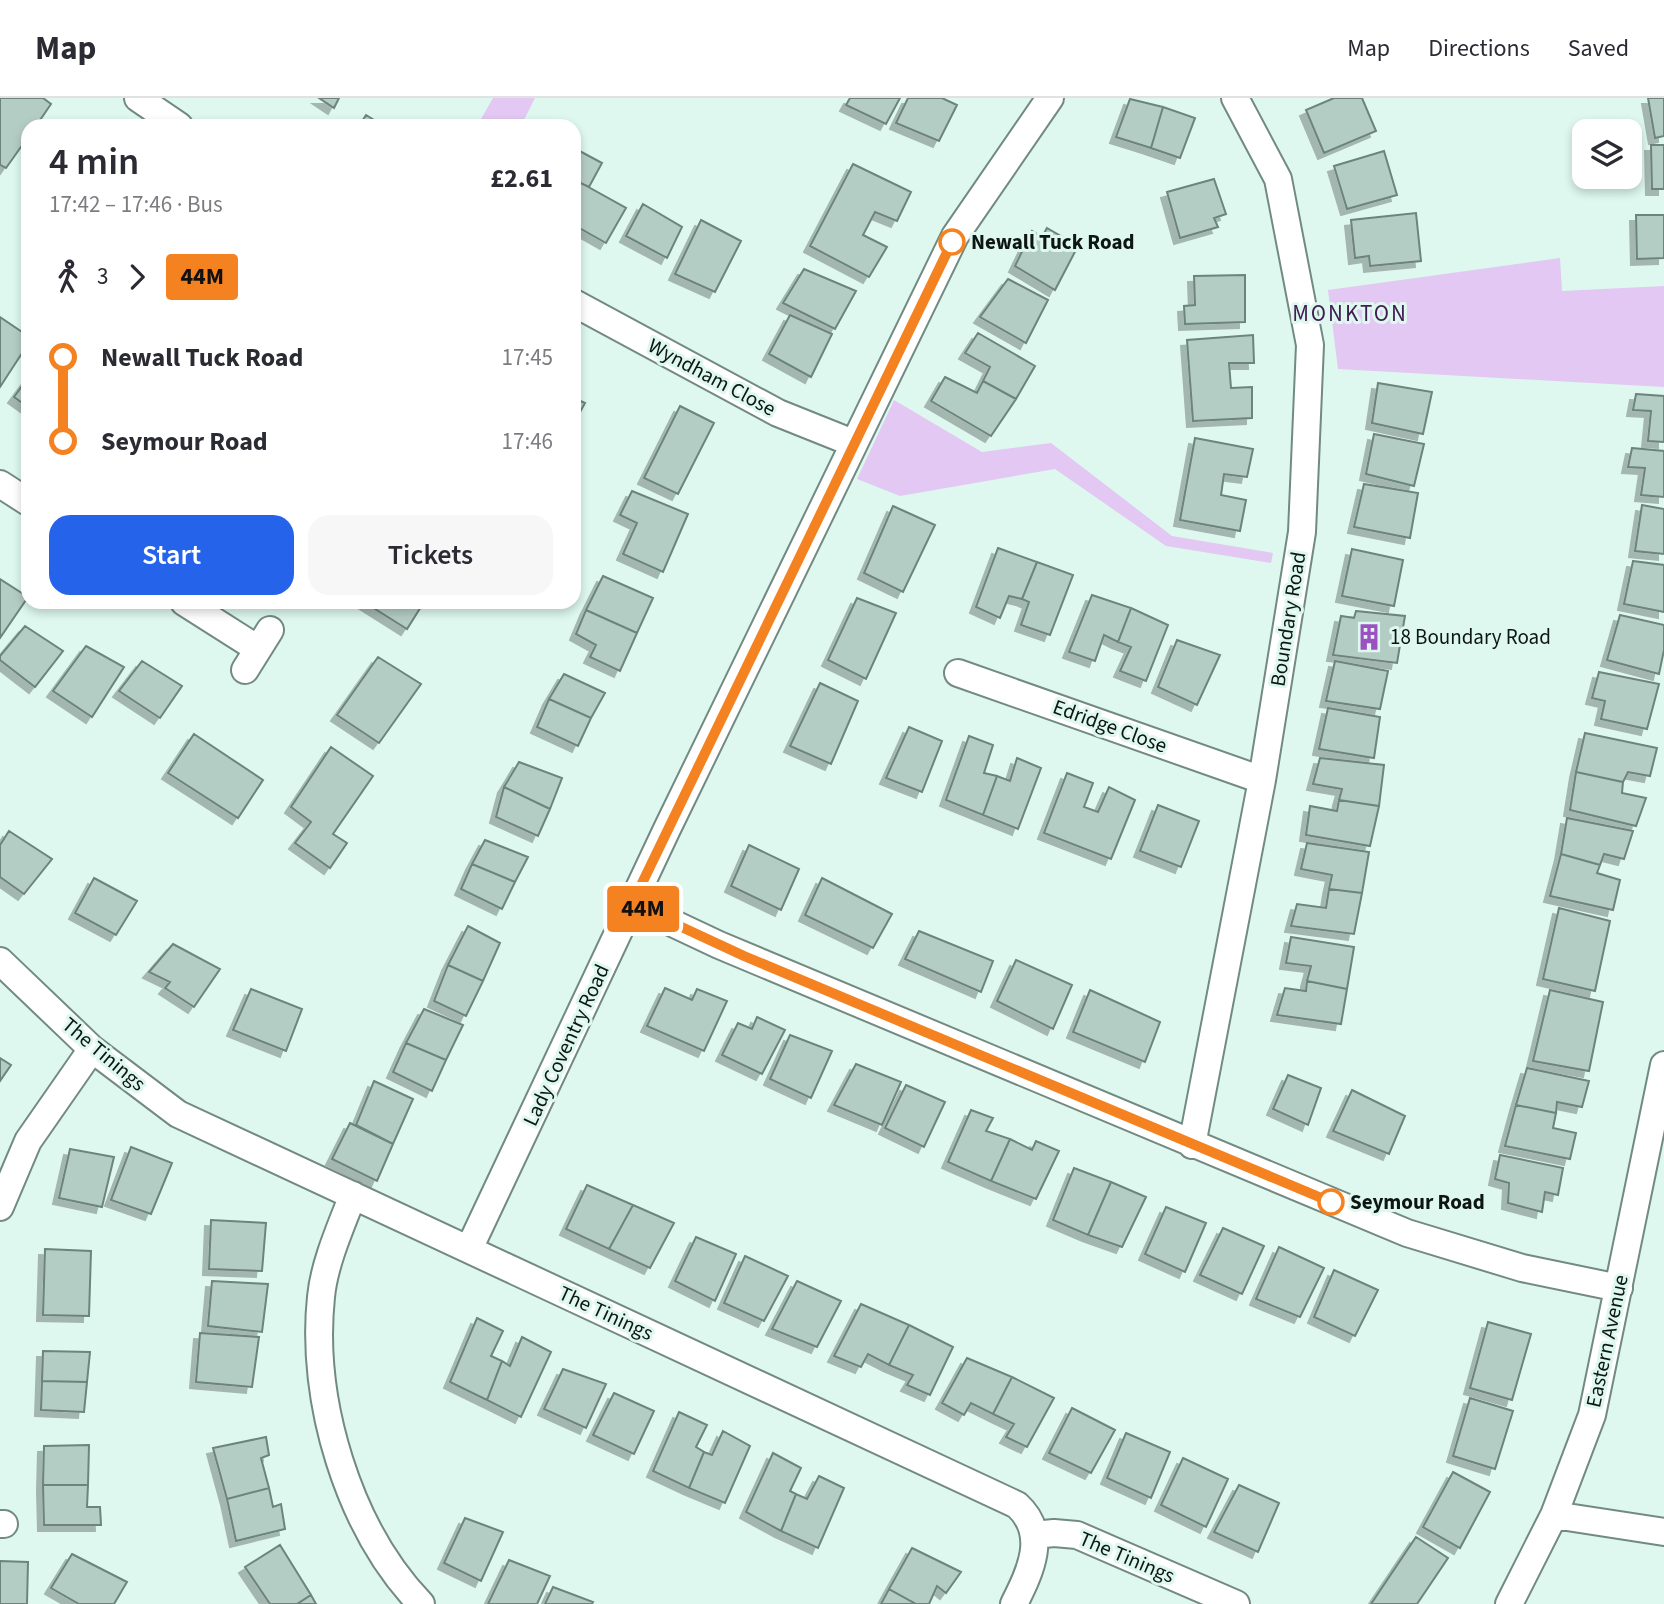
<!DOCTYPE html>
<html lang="en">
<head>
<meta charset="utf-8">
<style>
  body { margin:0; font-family:"Source Sans 3",sans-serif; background:#f7f7f7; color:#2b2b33; height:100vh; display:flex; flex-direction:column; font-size:26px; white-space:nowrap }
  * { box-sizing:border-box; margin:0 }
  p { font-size:23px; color:#7c7c81 }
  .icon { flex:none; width:38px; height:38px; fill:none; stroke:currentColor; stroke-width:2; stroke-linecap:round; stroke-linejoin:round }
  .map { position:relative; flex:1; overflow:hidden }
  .panel { position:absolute; left:21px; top:21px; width:560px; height:490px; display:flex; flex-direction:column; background:#fff; border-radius:21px; box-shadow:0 4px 10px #0003 }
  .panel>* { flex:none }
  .badge { padding:0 14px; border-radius:5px; font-size:24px; line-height:46px }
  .fabs { position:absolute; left:1572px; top:21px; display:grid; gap:14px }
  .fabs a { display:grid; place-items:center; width:70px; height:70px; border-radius:14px; background:#fff; box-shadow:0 4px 10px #0003; font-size:35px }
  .map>.badge { position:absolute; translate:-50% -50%; box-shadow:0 0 0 4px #fff }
  .legs { display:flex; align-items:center; gap:10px; height:77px; padding:0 28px; font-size:23px }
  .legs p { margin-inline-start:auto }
  .head { display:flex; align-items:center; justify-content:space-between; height:119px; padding:0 28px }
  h1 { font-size:38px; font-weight:600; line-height:52px }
  .button { display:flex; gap:14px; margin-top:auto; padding:14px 28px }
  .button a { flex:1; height:80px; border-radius:21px; background:#2563eb; color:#fff; font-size:28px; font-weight:600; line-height:80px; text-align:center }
  .button a+a { background:#f7f7f7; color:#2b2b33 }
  ul { padding:0 28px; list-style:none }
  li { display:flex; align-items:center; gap:24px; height:84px; font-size:26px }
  li i { display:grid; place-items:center; width:10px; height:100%; margin:0 9px; background:currentColor }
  li i::after { content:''; width:18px; height:18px; margin:-9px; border:5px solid; border-radius:50%; background:#fff }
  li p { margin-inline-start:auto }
  li:first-child i { background:linear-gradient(#0000 50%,currentColor 0) }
  li:last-child i { background:linear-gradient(currentColor 50%,#0000 0) }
  header { display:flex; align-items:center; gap:42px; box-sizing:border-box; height:98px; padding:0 35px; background:#fff; border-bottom:2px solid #e1e1e2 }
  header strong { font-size:33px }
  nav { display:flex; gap:38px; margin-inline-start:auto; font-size:24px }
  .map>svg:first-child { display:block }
</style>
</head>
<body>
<header>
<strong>Map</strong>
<nav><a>Map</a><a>Directions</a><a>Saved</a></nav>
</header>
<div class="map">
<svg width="1664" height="1506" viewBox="0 0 1664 1506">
  <defs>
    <filter id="shadow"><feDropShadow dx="-6" dy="6" stdDeviation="0" flood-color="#0004"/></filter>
  </defs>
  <rect width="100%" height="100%" fill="#def8ef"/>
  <path fill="#e2c8f2" d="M493 0H535L521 28H477Z
    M1560 160 1562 193 1664 188V289L1338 271 1328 192Z
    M894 302 982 354 1051 345 1172 438 1273 455 1271 465 1166 448 1055 371 900 398 857 381Z"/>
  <path fill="#b4cdc4" stroke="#6c847b" stroke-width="2" filter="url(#shadow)" d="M0 0H43L51 6 36 28H28V39L6 70 0 67Z
    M319 0H339L334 10Z
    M850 0H900L886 26 846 7Z
    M908 0H942L957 7 939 43 896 25Z
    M1334 0H1362L1376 33 1324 55 1306 12Z
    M1648 0H1664V38L1655 40Z
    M1130 1 1163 9 1151 50 1116 39Z
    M1163 9 1195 20 1180 60 1151 50Z
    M366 17 384 28H359Z
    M1651 47H1664V91H1652Z
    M574 50 602 65 589 89 574 82Z
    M1384 53 1397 97 1347 111 1334 68Z
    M853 66 911 94 897 123 875 114 863 137 887 149 869 179 810 148Z
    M574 81 626 110 606 145 574 127Z
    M1214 81 1226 116 1214 120 1218 129 1180 140 1167 94Z
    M643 106 682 129 667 160 626 138Z
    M1416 115 1421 163 1370 168 1369 158 1355 160 1351 122Z
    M1636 117H1664V160L1637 161Z
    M701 122 741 143 715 194 675 176Z
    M1047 130 1078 148 1055 192 1015 168 1032 133 1042 139Z
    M804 171 856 193 835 231 783 205Z
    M1245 177V224L1185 226 1184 208 1195 207 1194 178Z
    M1008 181 1048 202 1026 245 980 219Z
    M790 217 832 236 811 279 769 256Z
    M0 219 28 238V246L0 289Z
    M978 235 1035 268 1016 301 983 283 990 269 965 255Z
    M1253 237 1254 265H1229L1231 290 1252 289V320L1193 323 1187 242Z
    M945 279 977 295 983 283 1016 301 991 338 931 303Z
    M28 280V309L14 299Z
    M1378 285 1432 294 1423 336 1372 325Z
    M1636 296 1664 298V344L1648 343 1651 313 1633 312Z
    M574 300 585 305 574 325Z
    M680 308 714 325 678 396 644 380Z
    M1374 336 1424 346 1414 388 1366 376Z
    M1195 340 1253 351 1247 379 1224 376 1221 397 1246 402 1240 433 1180 422Z
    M1632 350 1664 353V399L1641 397 1645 370 1628 369Z
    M1364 386 1418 395 1410 440 1354 429Z
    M632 393 688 416 663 474 623 456 637 425 620 417Z
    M1642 407 1664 411V456L1635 453Z
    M893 408 935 427 903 494 864 475Z
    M998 450 1037 464 1022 501 1009 498 1000 520 976 509Z
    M1352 451 1403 462 1394 508 1342 498Z
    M1633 463 1664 467V514L1624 506Z
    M1037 464 1073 477 1050 537 1021 527 1029 504 1022 501Z
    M603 478 653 500 637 535 586 512Z
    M0 481 28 499 0 540Z
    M1092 497 1131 510 1118 544 1104 537 1095 563 1069 554Z
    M857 500 896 515 866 581 828 562Z
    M364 504H424L407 531Z
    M1131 510 1168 527 1146 583 1120 573 1131 549 1118 544Z
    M586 512 637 535 620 573 590 559 596 547 576 536Z
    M1356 513 1405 518 1397 565 1333 557 1341 518 1354 520Z
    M1620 517 1664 527V552L1659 576 1607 562Z
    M25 528 63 553 35 589 0 562V558Z
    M1177 542 1220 557 1197 607 1158 589Z
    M86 548 124 569 92 619 53 593Z
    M378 559 421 586 379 645 337 617Z
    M142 563 182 588 160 620 119 593Z
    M1335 563 1388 573 1380 611 1326 603Z
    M1599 574 1659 586 1647 631 1601 621 1605 603 1592 600Z
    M564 576 605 595 591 620 549 601Z
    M820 585 858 603 831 666 790 648Z
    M549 601 591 620 578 648 537 629Z
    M1328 610 1380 619 1374 660 1319 651Z
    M909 629 942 643 922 694 886 680Z
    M1585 635 1657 650 1650 678 1628 674 1623 684 1576 674Z
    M194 636 263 682 238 720 168 675Z
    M969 638 993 647 984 675 997 678 983 717 946 702Z
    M331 649 373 678 333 736 347 745 330 770 295 745 311 724 291 709Z
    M1017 660 1041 670 1018 731 983 717 997 678 1010 683Z
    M1320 660 1384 667 1379 708 1339 702 1342 691 1313 686Z
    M519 664 562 680 550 711 504 689Z
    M1576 674 1623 684 1622 695 1646 700 1636 728 1570 712Z
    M1067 675 1093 685 1084 709 1098 714 1109 689 1135 702 1111 761 1044 735Z
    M504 689 550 711 538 738 496 719Z
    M1339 702 1379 708 1370 748 1306 737 1310 708 1337 713Z
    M1158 707 1199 723 1181 769 1140 753Z
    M1567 720 1633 733 1624 761 1604 756 1600 767 1561 756Z
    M9 733 52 761 24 796 0 779V747Z
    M485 742 528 759 515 784 472 766Z
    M1307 745 1369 754 1362 795 1329 791 1332 777 1301 771Z
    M749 747 799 771 781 812 731 788Z
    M1561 756 1600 767 1597 775 1620 782 1613 812 1550 798Z
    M472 766 515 784 502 811 461 791Z
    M94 780 137 803 116 837 75 815Z
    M822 780 892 816 873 850 805 817Z
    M1329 791 1362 795 1354 836 1291 828 1297 806 1326 810Z
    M1559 810 1610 823 1595 893 1543 881Z
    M468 828 500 845 483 883 448 867Z
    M919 833 993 863 981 894 905 861Z
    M1291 839 1354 849 1347 891 1307 883 1311 868 1286 865Z
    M173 846 220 871 194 909 165 890 170 884 149 874Z
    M1016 862 1072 887 1053 931 997 903Z
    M448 867 483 883 466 918 434 903Z
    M1307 883 1347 891 1341 926 1277 917 1285 890 1306 893Z
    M665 890 692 902 697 891 727 903 704 953 647 928Z
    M251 891 302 911 286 953 233 932Z
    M1090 892 1160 924 1145 964 1073 934Z
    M1550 892 1603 904 1589 973 1533 963Z
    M424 911 463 927 446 962 406 945Z
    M757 919 785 932 762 976 722 957 738 925 752 931Z
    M790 937 832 953 811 1000 770 981Z
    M406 945 446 962 432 993 393 974Z
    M0 960 11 967 0 983Z
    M856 966 901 984 882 1027 834 1007Z
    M1527 970 1589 983 1582 1009 1557 1004 1556 1015 1516 1007Z
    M1288 977 1321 990 1308 1027 1273 1011Z
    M374 983 413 1001 393 1046 356 1027Z
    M906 987 945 1004 924 1049 885 1030Z
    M1352 992 1405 1018 1389 1056 1333 1033Z
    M1516 1007 1556 1015 1553 1030 1576 1035 1570 1061 1505 1048Z
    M971 1012 993 1020 986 1033 1010 1041 991 1083 948 1064Z
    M350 1025 393 1046 377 1083 332 1061Z
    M1010 1041 1032 1052 1036 1043 1059 1053 1036 1101 991 1083Z
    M131 1049 172 1065 151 1116 111 1102Z
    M70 1051 114 1059 102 1109 59 1100Z
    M1500 1057 1563 1070 1558 1097 1545 1094 1542 1114 1508 1105 1509 1085 1495 1081Z
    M1074 1070 1111 1084 1088 1137 1053 1122Z
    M1111 1084 1146 1099 1122 1149 1088 1137Z
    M587 1087 633 1107 609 1151 566 1131Z
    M633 1107 674 1125 650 1170 609 1151Z
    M1166 1109 1206 1125 1185 1174 1145 1156Z
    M211 1122 266 1125 262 1173 209 1171Z
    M1223 1130 1264 1148 1242 1196 1200 1177Z
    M696 1139 736 1156 715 1203 675 1183Z
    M1279 1149 1324 1170 1300 1219 1256 1201Z
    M45 1151 91 1153 89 1218 43 1217Z
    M745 1158 788 1178 764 1223 724 1205Z
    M1334 1172 1378 1192 1355 1238 1314 1219Z
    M212 1183 268 1186 262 1234 208 1228Z
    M797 1183 841 1203 817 1249 772 1231Z
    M861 1206 909 1227 889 1267 868 1256 861 1269 834 1258Z
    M477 1220 503 1233 491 1258 502 1263 487 1302 450 1284Z
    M1488 1224 1531 1236 1512 1302 1470 1290Z
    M909 1227 953 1249 930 1297 907 1287 913 1277 889 1267Z
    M200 1235 259 1239 252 1289 196 1284Z
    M522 1239 551 1254 521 1319 487 1302 502 1263 510 1268Z
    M43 1253 90 1254 87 1284 42 1283Z
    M967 1260 1012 1279 993 1316 971 1305 964 1317 942 1305Z
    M563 1271 606 1286 586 1330 544 1311Z
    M1012 1279 1054 1300 1027 1349 1006 1339 1014 1326 993 1316Z
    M42 1283 87 1284 84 1314 41 1312Z
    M614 1295 654 1313 634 1356 593 1337Z
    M1470 1300 1513 1313 1495 1371 1453 1358Z
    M1072 1310 1115 1332 1091 1375 1049 1355Z
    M679 1314 707 1327 696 1349 704 1354 689 1390 653 1373Z
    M723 1333 750 1348 725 1405 689 1390 704 1354 712 1357Z
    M1126 1335 1170 1354 1151 1400 1107 1380Z
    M266 1339 269 1357 261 1360 269 1390 227 1401 213 1350Z
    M89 1347 88 1387H43L44 1348Z
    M773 1355 801 1370 790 1393 796 1396 781 1433 746 1414Z
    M1183 1360 1228 1381 1206 1429 1161 1407Z
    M1453 1374 1490 1394 1460 1450 1423 1429Z
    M819 1378 844 1390 818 1450 781 1433 796 1396 807 1401Z
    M43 1387H88L87 1409H100L101 1427H44Z
    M1239 1387 1279 1405 1258 1454 1214 1434Z
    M269 1390 273 1409 281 1406 285 1431 236 1443 227 1401Z
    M465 1420 503 1434 481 1483 444 1465Z
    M1416 1439 1448 1460 1417 1506H1371Z
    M280 1447 311 1497 297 1506H270L245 1469Z
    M912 1450 961 1474 946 1495 937 1488 929 1506H916L889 1491Z
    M72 1456 127 1484 114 1506H79L51 1490Z
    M509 1462 550 1478 537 1506H488Z
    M0 1463 28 1464 27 1506H0Z
    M553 1489 593 1504 592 1506H545Z
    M889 1491 916 1506H881Z
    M311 1497 316 1506H297Z"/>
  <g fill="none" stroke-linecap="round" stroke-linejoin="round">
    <defs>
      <path id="street" d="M138 0 179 28
        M574 205 778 315 853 345
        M0 386 28 404
        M184 504 258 551
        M245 572 270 532
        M958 575 1262 682
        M632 806 719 847 1407 1135 1522 1170 1619 1190
        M0 863 92 951 178 1016 1017 1407C1049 1436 1030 1474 1014 1506
        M1192 1047 1262 682 1302 434 1310 247 1278 81 1235 0
        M353 1097C341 1128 324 1166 321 1199 310 1302 348 1430 421 1506
        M0 1109 28 1043 92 951
        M469 1151 667 731 955 138 1050 0
        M1554 1417 1664 1434
        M0 1426H4
        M1034 1437 1054 1435 1077 1437 1236 1506
        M1509 1506 1554 1417 1592 1317 1664 967"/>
    </defs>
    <use href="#street" stroke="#728a82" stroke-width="30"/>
    <use href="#street" stroke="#fff" stroke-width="26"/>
  </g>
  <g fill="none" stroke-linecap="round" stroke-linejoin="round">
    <defs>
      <path id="line-1" d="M952 144 632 806 744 858 1331 1104"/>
    </defs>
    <use href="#line-1" stroke="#fff" stroke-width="16"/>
    <use href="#line-1" stroke="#f58220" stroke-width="10"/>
  </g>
  <defs>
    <symbol id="building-bare" viewBox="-9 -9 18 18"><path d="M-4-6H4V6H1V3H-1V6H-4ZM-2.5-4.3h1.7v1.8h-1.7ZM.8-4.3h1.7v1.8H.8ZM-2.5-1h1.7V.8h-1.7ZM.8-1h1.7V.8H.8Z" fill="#9c51c3" stroke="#def8ef" stroke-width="2.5" paint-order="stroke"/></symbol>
  </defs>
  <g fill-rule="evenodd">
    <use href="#building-bare" x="1350" y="520" width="38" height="38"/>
  </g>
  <g fill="#fff" stroke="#f58220" stroke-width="3.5">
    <circle cx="952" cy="144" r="12"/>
    <circle cx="1331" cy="1104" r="12"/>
  </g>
  <g text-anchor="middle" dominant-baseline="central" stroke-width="6" stroke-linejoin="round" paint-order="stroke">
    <g font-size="21" font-weight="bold" fill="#0d1613" stroke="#def8ef" text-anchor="start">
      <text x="971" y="144">Newall Tuck Road</text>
      <text x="1350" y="1104">Seymour Road</text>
    </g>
    <g font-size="21" fill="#0d1613" stroke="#def8ef">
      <text transform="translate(712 279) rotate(28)">Wyndham Close</text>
      <text transform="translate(1288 521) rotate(-81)">Boundary Road</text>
      <text transform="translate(1110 628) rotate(20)">Edridge Close</text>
      <text transform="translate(566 947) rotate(-65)">Lady Coventry Road</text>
      <text transform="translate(104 956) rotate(40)">The Tinings</text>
      <text transform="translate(606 1215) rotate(25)">The Tinings</text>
      <text transform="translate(1607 1243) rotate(-78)">Eastern Avenue</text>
      <text transform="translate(1127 1459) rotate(23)">The Tinings</text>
    </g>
    <g font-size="21" fill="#0d1613" stroke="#def8ef" text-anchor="start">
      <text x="1390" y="539">18 Boundary Road</text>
    </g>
    <g font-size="23" letter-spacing="2" fill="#421d54" stroke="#def8ef">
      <text x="1350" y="215">MONKTON</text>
    </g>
  </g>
</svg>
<div class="fabs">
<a><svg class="icon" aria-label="layers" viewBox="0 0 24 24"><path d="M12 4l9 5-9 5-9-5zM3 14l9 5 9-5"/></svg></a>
</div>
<b class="badge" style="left:643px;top:811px;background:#f58220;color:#111">44M</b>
<section class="panel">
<div class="head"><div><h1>4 min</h1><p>17:42 – 17:46 · Bus</p></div><b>£2.61</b></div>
<div class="legs"><svg class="icon" aria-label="walk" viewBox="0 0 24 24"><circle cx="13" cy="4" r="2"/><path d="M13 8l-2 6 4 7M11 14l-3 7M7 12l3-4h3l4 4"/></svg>3<svg class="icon" aria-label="forward" viewBox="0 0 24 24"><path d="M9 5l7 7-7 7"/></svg><b class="badge" style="background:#f58220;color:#111">44M</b></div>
<ul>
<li><i style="color:#f58220"></i><b>Newall Tuck Road</b><p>17:45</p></li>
<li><i style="color:#f58220"></i><b>Seymour Road</b><p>17:46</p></li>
</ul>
<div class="button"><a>Start</a><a>Tickets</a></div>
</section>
</div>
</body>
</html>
